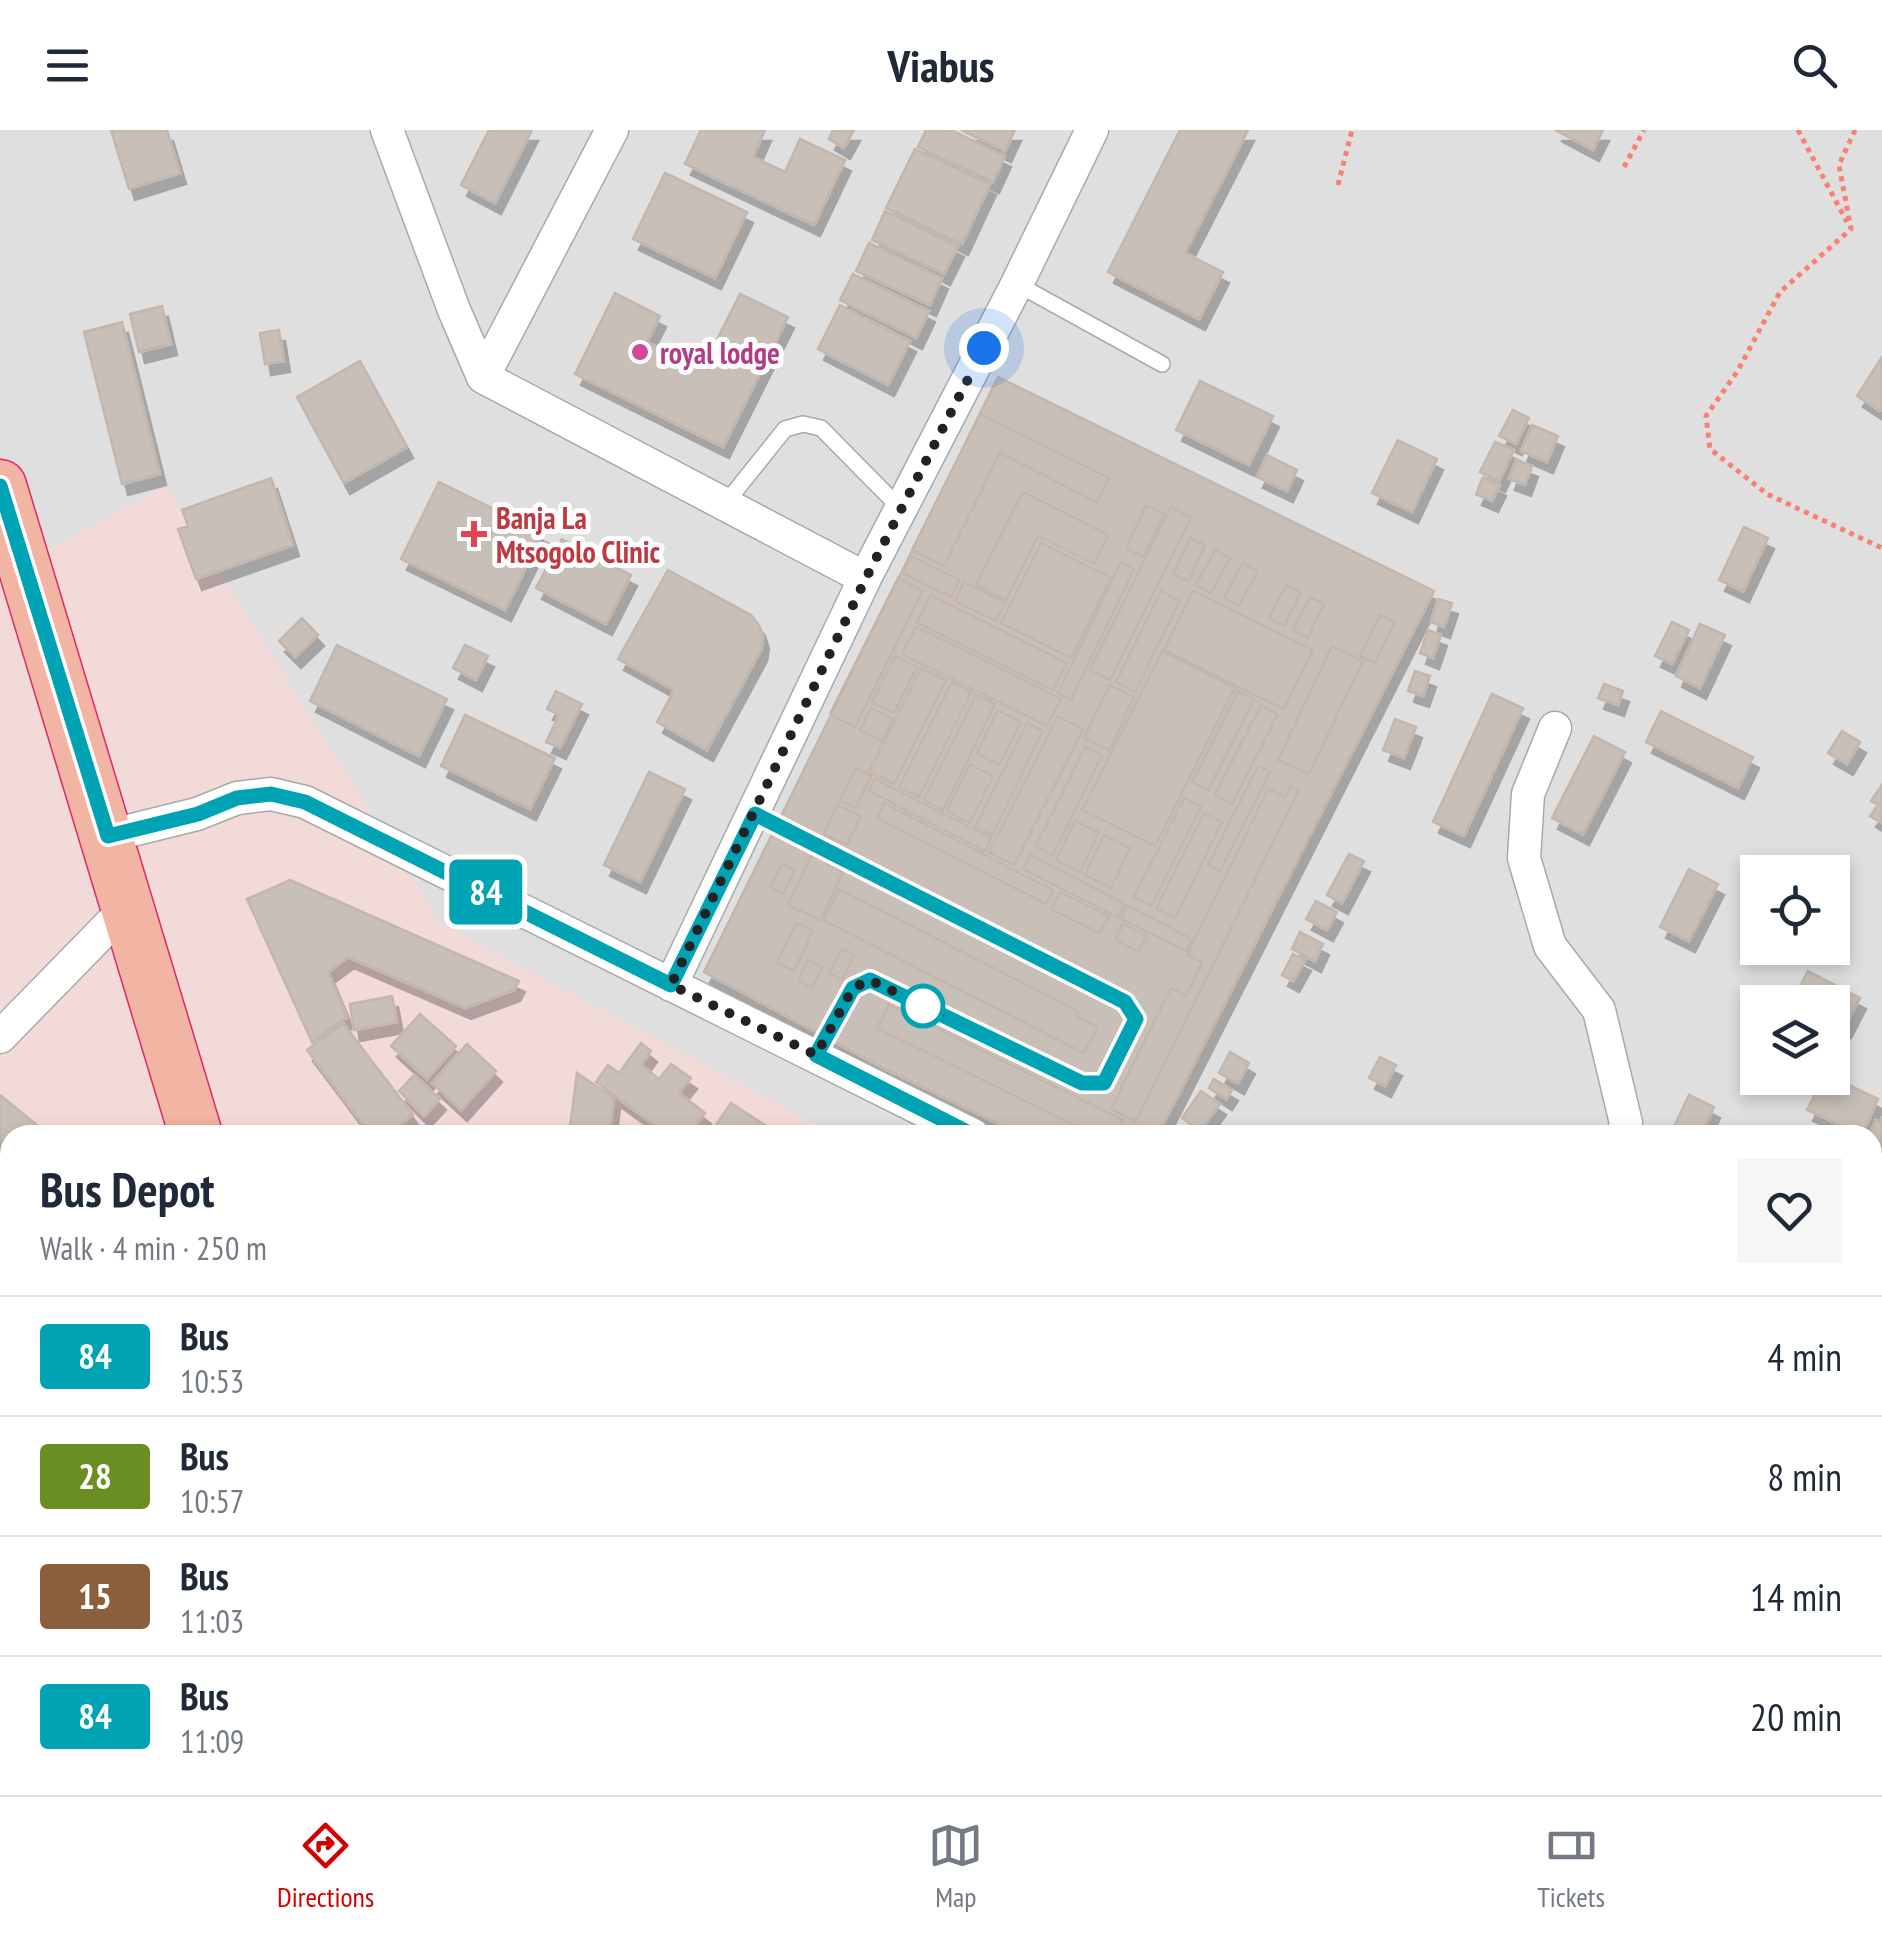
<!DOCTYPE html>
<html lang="en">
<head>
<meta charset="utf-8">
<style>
  body { margin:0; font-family:"PT Sans Narrow",sans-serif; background:#f6f6f7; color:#1f2937; height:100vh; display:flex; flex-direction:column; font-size:38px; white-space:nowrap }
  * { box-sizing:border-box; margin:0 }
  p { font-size:32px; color:#747a83 }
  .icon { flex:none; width:55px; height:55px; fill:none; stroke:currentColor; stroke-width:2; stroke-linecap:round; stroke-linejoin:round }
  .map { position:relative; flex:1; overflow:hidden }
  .panel { position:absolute; left:0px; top:995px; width:1882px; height:670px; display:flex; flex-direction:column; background:#fff; border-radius:30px 30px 0 0; box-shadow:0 5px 15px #0003 }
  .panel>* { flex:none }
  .badge { padding:0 20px; border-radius:8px; font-size:35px; line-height:65px }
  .controls { position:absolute; left:1740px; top:725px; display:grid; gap:20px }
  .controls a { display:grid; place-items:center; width:110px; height:110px; border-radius:0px; background:#fff; box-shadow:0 5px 15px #0003; font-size:50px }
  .you { position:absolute; width:50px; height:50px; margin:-25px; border:8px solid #fff; border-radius:50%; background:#1a73e8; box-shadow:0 0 0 15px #1a73e833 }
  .map>.badge { position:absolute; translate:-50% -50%; box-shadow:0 0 0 5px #fff }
  .round { display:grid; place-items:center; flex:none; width:105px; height:105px; border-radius:0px; background:#f6f6f7 }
  .summary { display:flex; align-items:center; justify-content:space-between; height:170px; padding:0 40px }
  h1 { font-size:48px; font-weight:700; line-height:75px }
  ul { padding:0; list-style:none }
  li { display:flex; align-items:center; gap:30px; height:120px; padding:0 40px; border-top:2px solid #e0e1e3 }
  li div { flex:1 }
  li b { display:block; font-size:38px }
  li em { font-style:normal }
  li .badge { min-width:110px; font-weight:700; text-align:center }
  header { display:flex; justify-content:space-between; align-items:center; height:130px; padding:0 40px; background:#fff; font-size:45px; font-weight:700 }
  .dock { display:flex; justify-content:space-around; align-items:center; height:140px; border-top:2px solid #e0e1e3; background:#fff; font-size:28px; color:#747a83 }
  .dock a { display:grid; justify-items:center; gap:5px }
  .dock .on { color:#d40000 }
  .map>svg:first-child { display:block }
</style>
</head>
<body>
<header><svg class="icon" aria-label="menu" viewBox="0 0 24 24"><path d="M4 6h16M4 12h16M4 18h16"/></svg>Viabus<svg class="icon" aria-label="search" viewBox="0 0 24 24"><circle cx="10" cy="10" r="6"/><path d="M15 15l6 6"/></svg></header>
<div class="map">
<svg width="1882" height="1665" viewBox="0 0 1882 1665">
  <defs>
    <filter id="shadow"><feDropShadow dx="6" dy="11" stdDeviation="0" flood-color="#0004"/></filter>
  </defs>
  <rect width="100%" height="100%" fill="#f2efe9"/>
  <path fill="#e0dfdf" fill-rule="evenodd" d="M0 0H1882V1665H0ZM1758 742H1832V818H1758ZM1758 872H1832V948H1758ZM10 1005H1872V1655H10Z"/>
  <path fill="#f2dad9" d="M166 355 440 793 837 1005H10V1441L0 1406V446Z
    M72 1655H1798L1796 1665H74Z"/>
  <path fill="#c7bfb8" stroke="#c4b6ab" stroke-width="2.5" filter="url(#shadow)" d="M111 0H167L180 43 129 59Z
    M489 0H532L495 73 461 55Z
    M701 0H765L753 27 785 42 800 9 845 30 814 95 685 34Z
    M833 0H854L844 18 829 9Z
    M926 0H951L1005 26 993 52 918 17Z
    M961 0H1015L1005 21Z
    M1180 0H1248L1185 123 1223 142 1199 189 1108 142Z
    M1555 0H1603L1593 20Z
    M915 19 990 54 962 114 886 78Z
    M665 43 747 82 715 148 633 109Z
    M885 81 958 116 944 144 872 110Z
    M869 113 942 148 930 175 856 141Z
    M853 144 929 181 916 208 840 170Z
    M615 163 660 186 647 212 702 239 740 164 788 187 723 317 575 244Z
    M840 175 910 211 888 255 818 219Z
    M162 176 171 214 139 222 130 184Z
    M122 192 160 344 122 354 84 202Z
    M279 200 284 231 265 234 260 203Z
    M1882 227V278L1880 281 1857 266Z
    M360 231 407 317 344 353 297 267Z
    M998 247 1434 461 1158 1005H1022L885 939 704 842Z
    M1200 251 1273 286 1249 335 1176 300Z
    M1513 280 1529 288 1516 314 1499 306Z
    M980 284 1109 348 1097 372 1000 323 944 436 912 420Z
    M1532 295 1558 306 1547 332 1521 321Z
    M1398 310 1437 329 1412 382 1372 363Z
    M1495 312 1514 320 1499 351 1480 342Z
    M1267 325 1297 340 1287 361 1257 347Z
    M1516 330 1532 336 1525 355 1509 349Z
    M1483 347 1500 355 1492 371 1476 364Z
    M271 348 293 415 196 449 178 399 188 396 182 380Z
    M439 352 543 403 505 480 401 429Z
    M1023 362 1108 405 1094 434 1038 406 1006 470 976 455Z
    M1146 375 1164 384 1143 427 1126 418Z
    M1171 377 1191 387 1110 550 1090 540Z
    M1744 397 1768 408 1743 461 1719 450Z
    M1190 408 1205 415 1189 451 1173 444Z
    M562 409 631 445 606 494 536 458Z
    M1041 413 1111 448 1071 528 1001 493Z
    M1215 420 1230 428 1211 463 1196 455Z
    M911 426 959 450 951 467 903 443Z
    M1121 432 1134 439 1071 570 1058 563Z
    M1242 433 1258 441 1239 476 1224 468Z
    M668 440 751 485 759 495 763 508 761 520 707 620 657 592 674 560 618 529Z
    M898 448 923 461 855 597 830 584Z
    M964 452 1005 473 996 491 955 471Z
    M1286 455 1301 463 1284 496 1269 489Z
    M1161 461 1180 471 1135 562 1116 552Z
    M1193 461 1313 520 1284 579 1164 520Z
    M931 465 1067 533 1053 560 917 493Z
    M1310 467 1324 474 1308 508 1293 500Z
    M1438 469 1452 473 1444 497 1431 492Z
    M1380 485 1395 492 1375 533 1360 526Z
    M302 488 318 505 295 527 279 511Z
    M1672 492 1689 500 1672 534 1655 526Z
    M1700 494 1725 505 1700 558 1676 546Z
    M916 497 1061 569 1047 596 902 524Z
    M1428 500 1441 505 1433 528 1420 523Z
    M337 515 447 569 419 626 310 571Z
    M465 515 488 526 476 550 453 538Z
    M1332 516 1363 531 1309 644 1278 630Z
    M1162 521 1235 558 1155 716 1082 680Z
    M895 526 917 537 894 583 872 572Z
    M921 538 946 550 894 654 869 642Z
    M1415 541 1430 546 1423 566 1408 561Z
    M952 552 971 562 919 667 899 657Z
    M1604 554 1623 561 1618 575 1598 568Z
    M1110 555 1134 567 1109 620 1084 608Z
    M556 561 582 574 560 618 546 612 559 585 547 579Z
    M1238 561 1254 569 1208 660 1192 652Z
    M1492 564 1523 578 1464 706 1433 692Z
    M976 565 995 574 943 680 924 670Z
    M1261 575 1278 584 1232 674 1215 665Z
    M871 578 893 589 882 611 860 600Z
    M998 580 1021 592 999 635 977 623Z
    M1661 581 1753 627 1738 658 1646 612Z
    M465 585 555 628 530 679 441 636Z
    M1058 586 1083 599 1014 735 989 722Z
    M1395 589 1416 597 1404 628 1383 620Z
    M1027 593 1043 601 992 705 975 697Z
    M1842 601 1860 612 1847 634 1828 623Z
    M1594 606 1625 622 1583 704 1552 688Z
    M1085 617 1102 625 1053 725 1036 716Z
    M970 634 993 646 970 693 947 681Z
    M1258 636 1270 642 1220 741 1208 735Z
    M856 638 871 646 855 678 840 670Z
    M649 642 685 659 640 752 604 735Z
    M875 649 991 708 985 721 869 661Z
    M1882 655V693L1870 686 1878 675 1871 671Z
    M1291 656 1299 660 1136 991 1111 979 1171 858 1186 866 1202 832 1187 825 1268 659 1285 667Z
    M1184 668 1201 677 1151 776 1134 767Z
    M884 673 1053 760 1046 774 877 688Z
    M837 675 861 686 847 715 824 704Z
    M1204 683 1222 692 1175 788 1156 779Z
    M1075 691 1099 702 1080 742 1056 730Z
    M1104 705 1130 718 1111 758 1085 745Z
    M813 722 830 730 828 735 843 742 820 790 788 775Z
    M1349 724 1364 731 1342 773 1327 765Z
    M1030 725 1125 774 1118 787 1023 739Z
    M782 734 795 741 783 764 770 757Z
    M1689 739 1718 754 1689 811 1660 797Z
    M290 750 519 851 514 860 465 878 348 827 328 842 347 887 312 912 247 769Z
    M839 759 1078 881 1076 886 1098 897 1084 923 823 790Z
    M1060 762 1109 786 1100 803 1051 779Z
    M1316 771 1337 782 1327 800 1306 789Z
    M1128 776 1192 809 1187 821 1121 789Z
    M796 793 813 801 794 841 777 833Z
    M1123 794 1147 806 1139 822 1115 810Z
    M1300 802 1323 814 1315 831 1292 819Z
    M842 819 854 825 842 850 829 843Z
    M1293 824 1305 830 1293 851 1282 845Z
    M808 830 822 837 812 858 798 850Z
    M1808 841 1860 868 1845 897 1832 890V872L1793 870Z
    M392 866 397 892 354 900 350 874Z
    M889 875 1123 990 1115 1005H1094L877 898Z
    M420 884 456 916 427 949 391 916Z
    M1757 892H1758V925L1745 919Z
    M343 893 413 985 387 1005H371L307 920Z
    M641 913 651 921 641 935 659 949 671 934 691 948 679 963 705 983 689 1005H668L596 952 608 935 619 943Z
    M467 914 496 941 461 980 432 953Z
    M1230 922 1249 933 1238 953 1219 943Z
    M1380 927 1396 935 1385 956 1369 948Z
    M577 943 614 968 609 1005H569Z
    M414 945 440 969 424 986 399 961Z
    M1832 947 1878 969 1862 1005 1807 980 1823 948Z
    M1214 949 1232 960 1226 969 1209 958Z
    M1201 961 1220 974 1200 1001 1182 988Z
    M0 965 49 1005H10V1021L0 1012Z
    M1689 965 1714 977 1701 1005H1685L1673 999Z
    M731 973 780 1005H709Z
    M1882 987V1024L1872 1020V1005H1869L1876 990 1880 992Z
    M0 1015 10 1023V1053L0 1065Z
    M1872 1102 1882 1107V1147L1877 1157 1872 1155Z
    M0 1284 10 1295V1328L5 1332 0 1326Z
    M10 1539V1591L8 1593 0 1586V1550Z
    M0 1591 10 1600V1655H30L22 1665H0Z
    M923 1655H1021L1024 1665H891Z
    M1185 1655H1285L1288 1665H1188Z
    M1626 1655H1727L1726 1665H1625Z"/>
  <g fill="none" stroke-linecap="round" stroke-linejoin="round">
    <defs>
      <path id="service" d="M1017 154 1162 234
        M725 374 785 299 803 294 821 298 902 380
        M755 684 1125 872 1136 889 1103 953H1082L870 850 853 858 816 925"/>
      <path id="minor" d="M387 0 454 180 483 247
        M612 0 483 247 865 448
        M1555 598 1528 664 1524 728 1550 816 1599 880 1626 993 1623 1005
        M108 706 197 684 237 668 271 664 305 672 973 1005
        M671 855 865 448 1017 154 1092 0
        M0 907 126 778
        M0 1439 10 1428
        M838 1655 840 1665
        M1099 1655 1102 1665
        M613 1665 647 1655"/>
      <path id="primary" d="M1872 1478 1882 1443
        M1822 1665 1825 1655"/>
      <path id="trunk" d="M0 356 196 1005
        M393 1655 396 1665"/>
    </defs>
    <use href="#service" stroke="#a9a9a9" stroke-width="18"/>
    <use href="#minor" stroke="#a9a9a9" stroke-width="35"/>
    <use href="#primary" stroke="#a06b00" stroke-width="52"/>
    <use href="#trunk" stroke="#dc2a67" stroke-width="55"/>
    <path stroke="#fa8072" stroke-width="5" stroke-dasharray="5 5" stroke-linecap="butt" d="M1798 0 1847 92
      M1855 0 1839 35 1851 99 1780 162 1737 242 1706 286 1710 319 1767 364 1882 418
      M1624 37 1644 0
      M1338 55 1352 0"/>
    <use href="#service" stroke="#fff" stroke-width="15"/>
    <use href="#minor" stroke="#fff" stroke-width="32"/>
    <use href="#primary" stroke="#fcd6a4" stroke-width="50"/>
    <use href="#trunk" stroke="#f2b4a3" stroke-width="52"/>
  </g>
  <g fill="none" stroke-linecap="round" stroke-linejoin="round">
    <defs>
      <path id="line" d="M0 356 108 706 198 684 237 668 271 664 305 672 671 855 755 684 1125 872 1136 889 1104 953H1082L870 850 853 858 816 925 973 1005"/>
    </defs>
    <use href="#line" stroke="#fff" stroke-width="22"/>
    <use href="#line" stroke="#00a3b4" stroke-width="15"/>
    <path stroke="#222" stroke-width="10" stroke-dasharray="0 18" d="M923 876 940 884 870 850 853 858 816 925 671 855 866 448 984 218"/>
  </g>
  <circle fill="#d1479c" stroke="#fff" stroke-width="4" cx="640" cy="222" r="10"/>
  <path fill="#e0444e" stroke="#fff" stroke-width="4" d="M469 389h10v10h10v10h-10v10h-10v-10h-10v-10h10z"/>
  <circle fill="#fff" stroke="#00a3b4" stroke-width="5" cx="923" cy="876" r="20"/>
  <g text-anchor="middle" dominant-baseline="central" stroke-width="10" stroke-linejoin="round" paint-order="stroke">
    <g font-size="30" font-weight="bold" fill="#b23c85" stroke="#fff" text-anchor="start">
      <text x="660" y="222">royal lodge</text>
    </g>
    <g font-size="30" font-weight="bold" fill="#be3a42" stroke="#fff" text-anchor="start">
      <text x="496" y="387">Banja La<tspan x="496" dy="34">Mtsogolo Clinic</tspan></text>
    </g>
  </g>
</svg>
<div class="controls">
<a><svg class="icon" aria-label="locate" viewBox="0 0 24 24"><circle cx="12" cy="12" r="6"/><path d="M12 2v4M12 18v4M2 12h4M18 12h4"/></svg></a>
<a><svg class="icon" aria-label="layers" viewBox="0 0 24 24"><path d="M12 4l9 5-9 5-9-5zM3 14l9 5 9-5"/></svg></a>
</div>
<div class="you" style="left:984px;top:218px"></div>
<b class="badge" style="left:486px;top:762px;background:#00a3b4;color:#fff">84</b>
<section class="panel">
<div class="summary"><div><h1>Bus Depot</h1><p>Walk · 4 min · 250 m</p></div><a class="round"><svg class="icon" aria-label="heart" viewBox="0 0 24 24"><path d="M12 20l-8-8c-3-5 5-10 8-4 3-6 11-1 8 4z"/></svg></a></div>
<ul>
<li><span class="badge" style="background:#00a3b4;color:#fff">84</span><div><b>Bus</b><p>10:53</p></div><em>4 min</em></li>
<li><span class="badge" style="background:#6b8e23;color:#fff">28</span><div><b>Bus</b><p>10:57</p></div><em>8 min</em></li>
<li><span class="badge" style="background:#8b5e3c;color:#fff">15</span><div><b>Bus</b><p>11:03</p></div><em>14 min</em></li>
<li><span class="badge" style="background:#00a3b4;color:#fff">84</span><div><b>Bus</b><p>11:09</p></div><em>20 min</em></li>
</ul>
</section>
</div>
<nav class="dock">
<a class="on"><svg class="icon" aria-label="directions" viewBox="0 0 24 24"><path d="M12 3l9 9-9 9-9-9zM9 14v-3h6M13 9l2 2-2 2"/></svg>Directions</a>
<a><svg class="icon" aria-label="map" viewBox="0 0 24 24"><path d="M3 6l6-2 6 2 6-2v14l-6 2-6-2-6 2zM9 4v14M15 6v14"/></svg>Map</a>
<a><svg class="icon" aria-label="tickets" viewBox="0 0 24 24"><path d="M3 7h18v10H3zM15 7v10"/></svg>Tickets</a>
</nav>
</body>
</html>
